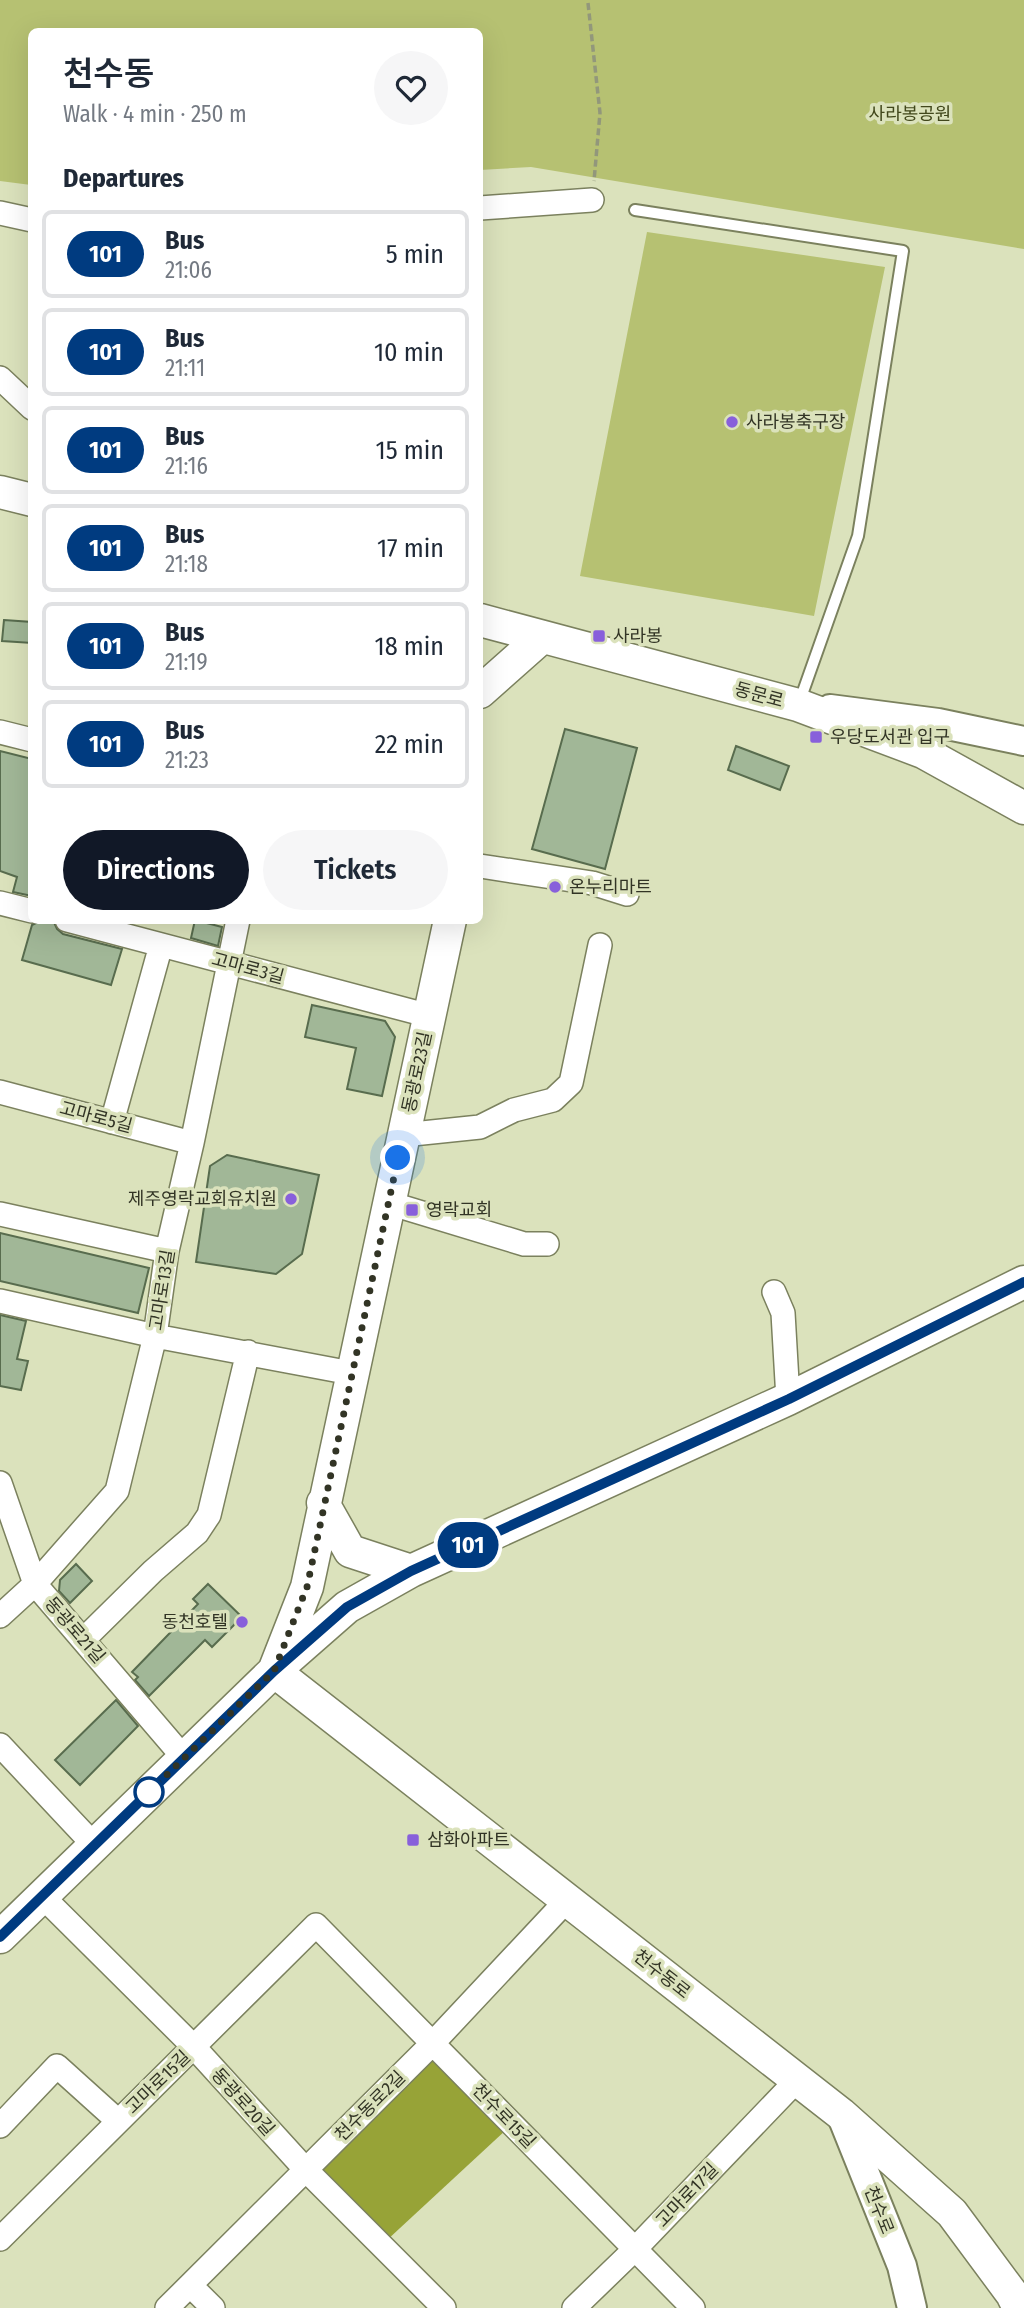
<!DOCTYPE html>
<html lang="en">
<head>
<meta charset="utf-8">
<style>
  body { margin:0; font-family:"Fira Sans Condensed","Noto Sans KR",sans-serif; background:#f6f6f7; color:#1f2937; height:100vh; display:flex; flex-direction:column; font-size:26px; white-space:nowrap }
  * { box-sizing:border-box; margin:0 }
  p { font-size:23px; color:#747a83 }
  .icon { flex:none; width:38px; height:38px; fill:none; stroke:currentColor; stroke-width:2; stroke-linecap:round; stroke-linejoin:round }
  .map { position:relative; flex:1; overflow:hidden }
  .side { position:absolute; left:28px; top:28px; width:455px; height:896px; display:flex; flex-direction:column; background:#fff; border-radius:10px; box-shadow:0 7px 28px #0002 }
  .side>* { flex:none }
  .badge { padding:0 14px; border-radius:23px; font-size:24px; line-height:46px }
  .you { position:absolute; width:35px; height:35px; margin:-18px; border:5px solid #fff; border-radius:50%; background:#1a73e8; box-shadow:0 0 0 10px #1a73e833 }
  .map>.badge { position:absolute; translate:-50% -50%; box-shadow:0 0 0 4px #fff }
  h2 { padding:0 35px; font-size:26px; line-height:63px }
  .round { display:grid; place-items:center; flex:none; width:74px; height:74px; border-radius:37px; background:#f6f6f7 }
  .overview { display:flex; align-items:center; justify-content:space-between; height:119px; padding:0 35px }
  h1 { font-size:33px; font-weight:600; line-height:52px }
  .action { display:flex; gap:14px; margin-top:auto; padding:14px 35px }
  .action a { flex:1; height:80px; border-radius:42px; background:#111827; color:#fff; font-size:28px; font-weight:600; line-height:80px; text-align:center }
  .action a+a { background:#f6f6f7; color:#1f2937 }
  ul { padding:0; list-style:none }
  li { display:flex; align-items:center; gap:21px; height:88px; margin:0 14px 10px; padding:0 21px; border:4px solid #e0e1e3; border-radius:10px }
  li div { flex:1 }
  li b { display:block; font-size:26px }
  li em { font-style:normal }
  li .badge { min-width:77px; font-weight:700; text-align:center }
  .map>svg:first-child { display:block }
</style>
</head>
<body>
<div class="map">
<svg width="1024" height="2308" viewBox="0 0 1024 2308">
  <rect width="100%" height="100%" fill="#dbe2bc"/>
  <path fill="#b6c172" d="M0 0H1024V249L531 167 480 170V32H32L31 185 0 181Z
    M647 232 885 267 814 616 580 576Z"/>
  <path fill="#97a337" d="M433 2051 507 2129 386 2241 314 2169Z"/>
  <path fill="#a1b797" stroke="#586c4e" stroke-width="2" d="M4 620 32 622V643L2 641Z
    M565 729 637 748 605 869 532 849Z
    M736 746 789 766 780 790 728 770Z
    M0 751 32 759V896L13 892 17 877 0 871Z
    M42 920H53L57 929 63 934 122 949 111 985 22 960 32 925Z
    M195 920 222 927 218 946 191 938Z
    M312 1005 385 1021 395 1037 382 1096 347 1089 356 1048 305 1037Z
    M227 1155 319 1175 302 1254 276 1274 196 1262 210 1166Z
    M0 1233 149 1268 138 1313 0 1281Z
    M0 1315 26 1321 17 1359 28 1361 21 1390 0 1386Z
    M76 1564 92 1581 70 1603 59 1591 60 1580Z
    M208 1584 242 1617 212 1647 205 1640 149 1696 135 1680 138 1677 132 1672 198 1604 193 1599Z
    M116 1700 138 1726 80 1785 55 1760Z"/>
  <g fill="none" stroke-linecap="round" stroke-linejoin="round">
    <defs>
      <path id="service" d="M635 210 903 251 858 536 799 703"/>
      <path id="minor" d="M480 208 592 200
        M0 213 32 220
        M0 378 32 408
        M0 732 32 740
        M480 866 592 883 627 894
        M0 903 32 911
        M67 920 430 1016
        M0 1092 192 1143
        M112 1122 161 945
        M403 1135 480 1127 514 1110 553 1100 571 1083 600 945
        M389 1203 524 1244H547
        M0 1214 167 1251
        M774 1292 783 1313 788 1399
        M0 1301 155 1336 351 1373
        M0 1483 35 1584 184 1758
        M0 1616 35 1584 117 1491 155 1336 167 1251 192 1143 238 920
        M83 1640 153 1571 197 1533 209 1515 248 1352
        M0 1745 94 1845
        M42 1896 194 2047 306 2170 444 2308
        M0 2126 57 2066 118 2121
        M0 2239 316 1925 693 2308
        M191 2286 213 2308
        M167 2308 433 2043 567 1900
        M574 2308 635 2249 797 2080"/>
      <path id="tertiary" d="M830 709 938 723 1024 741
        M841 2114 902 2266 912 2308"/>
      <path id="secondary" d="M0 492 32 500
        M480 620 798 705 923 752 1024 808
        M480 692 542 637
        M450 920 307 1587 274 1671 841 2114 952 2213 1012 2294 1019 2308
        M323 1503 350 1551 411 1571
        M0 1937 274 1671 347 1607 411 1571 788 1399 1024 1282"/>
    </defs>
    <use href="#service" stroke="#7b815e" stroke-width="14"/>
    <use href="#minor" stroke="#7b815e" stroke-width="26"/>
    <use href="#tertiary" stroke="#7b815e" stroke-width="32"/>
    <use href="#secondary" stroke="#7b815e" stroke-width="35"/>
    <path stroke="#92977b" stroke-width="3.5" stroke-dasharray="7 3.5" stroke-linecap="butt" d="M588 3 600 113 594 181"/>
    <use href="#service" stroke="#fff" stroke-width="10"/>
    <use href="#minor" stroke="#fff" stroke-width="23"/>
    <use href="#tertiary" stroke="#fff" stroke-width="28"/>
    <use href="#secondary" stroke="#fff" stroke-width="32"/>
  </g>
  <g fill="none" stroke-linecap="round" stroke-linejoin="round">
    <defs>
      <path id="line" d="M0 1937 274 1671 347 1607 411 1571 789 1399 1024 1282"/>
    </defs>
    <use href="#line" stroke="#fff" stroke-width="16"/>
    <use href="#line" stroke="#003b80" stroke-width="10"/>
    <path stroke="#323425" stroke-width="7" stroke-dasharray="0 12.6" d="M149 1792 274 1671 307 1587 398 1158"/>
  </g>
  <g fill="#8860db" stroke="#dbe2bc" stroke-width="2.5">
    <circle cx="732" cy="422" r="7"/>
    <rect x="592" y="629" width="14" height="14" rx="3.5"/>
    <rect x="809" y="730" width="14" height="14" rx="3.5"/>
    <circle cx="555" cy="887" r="7"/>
    <circle cx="291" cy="1199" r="7"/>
    <rect x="405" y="1203" width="14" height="14" rx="3.5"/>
    <circle cx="242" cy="1622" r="7"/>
    <rect x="406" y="1833" width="14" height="14" rx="3.5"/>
  </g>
  <circle fill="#fff" stroke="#003b80" stroke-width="3.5" cx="149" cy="1792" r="14"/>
  <g text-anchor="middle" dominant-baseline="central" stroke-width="7" stroke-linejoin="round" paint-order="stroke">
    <g font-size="18" fill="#41471b" stroke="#dbe2bc">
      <text x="910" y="114">사라봉공원</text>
    </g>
    <g font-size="18" fill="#323425" stroke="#dbe2bc" text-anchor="start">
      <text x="746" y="422">사라봉축구장</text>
      <text x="613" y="636">사라봉</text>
      <text x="830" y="737">우당도서관 입구</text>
      <text x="569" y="887">온누리마트</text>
      <text x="277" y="1199" text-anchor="end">제주영락교회유치원</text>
      <text x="426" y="1210">영락교회</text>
      <text x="228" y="1622" text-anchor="end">동천호텔</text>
      <text x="427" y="1840">삼화아파트</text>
    </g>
    <g font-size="18" fill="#323425" stroke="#dbe2bc">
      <text transform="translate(759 695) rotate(15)">동문로</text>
      <text transform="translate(248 968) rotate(15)">고마로3길</text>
      <text transform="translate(417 1072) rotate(-78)">동광로23길</text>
      <text transform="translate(96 1117) rotate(15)">고마로5길</text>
      <text transform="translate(162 1290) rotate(-81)">고마로13길</text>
      <text transform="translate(75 1630) rotate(49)">동광로21길</text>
      <text transform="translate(662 1974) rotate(38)">천수동로</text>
      <text transform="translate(158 2082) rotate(-44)">고마로15길</text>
      <text transform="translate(243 2102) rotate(48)">동광로20길</text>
      <text transform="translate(370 2106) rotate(-45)">천수동로2길</text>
      <text transform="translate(504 2116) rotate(46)">천수로15길</text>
      <text transform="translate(687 2195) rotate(-46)">고마로17길</text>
      <text transform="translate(879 2210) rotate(68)">천수로</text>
    </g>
  </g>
</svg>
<div class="you" style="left:398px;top:1158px"></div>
<b class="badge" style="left:468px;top:1545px;background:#003b80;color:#fff">101</b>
<section class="side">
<div class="overview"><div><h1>천수동</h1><p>Walk · 4 min · 250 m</p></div><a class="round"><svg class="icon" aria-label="heart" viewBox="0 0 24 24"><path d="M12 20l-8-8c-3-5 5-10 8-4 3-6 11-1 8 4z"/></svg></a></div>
<h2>Departures</h2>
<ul>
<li><span class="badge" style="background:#003b80;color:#fff">101</span><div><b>Bus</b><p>21:06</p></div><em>5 min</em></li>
<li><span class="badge" style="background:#003b80;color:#fff">101</span><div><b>Bus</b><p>21:11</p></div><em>10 min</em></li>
<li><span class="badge" style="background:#003b80;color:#fff">101</span><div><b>Bus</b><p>21:16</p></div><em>15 min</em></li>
<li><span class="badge" style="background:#003b80;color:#fff">101</span><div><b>Bus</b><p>21:18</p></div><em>17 min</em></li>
<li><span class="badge" style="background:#003b80;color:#fff">101</span><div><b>Bus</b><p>21:19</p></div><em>18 min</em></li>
<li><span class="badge" style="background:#003b80;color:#fff">101</span><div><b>Bus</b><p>21:23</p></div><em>22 min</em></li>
</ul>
<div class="action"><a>Directions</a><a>Tickets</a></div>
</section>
</div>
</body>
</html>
